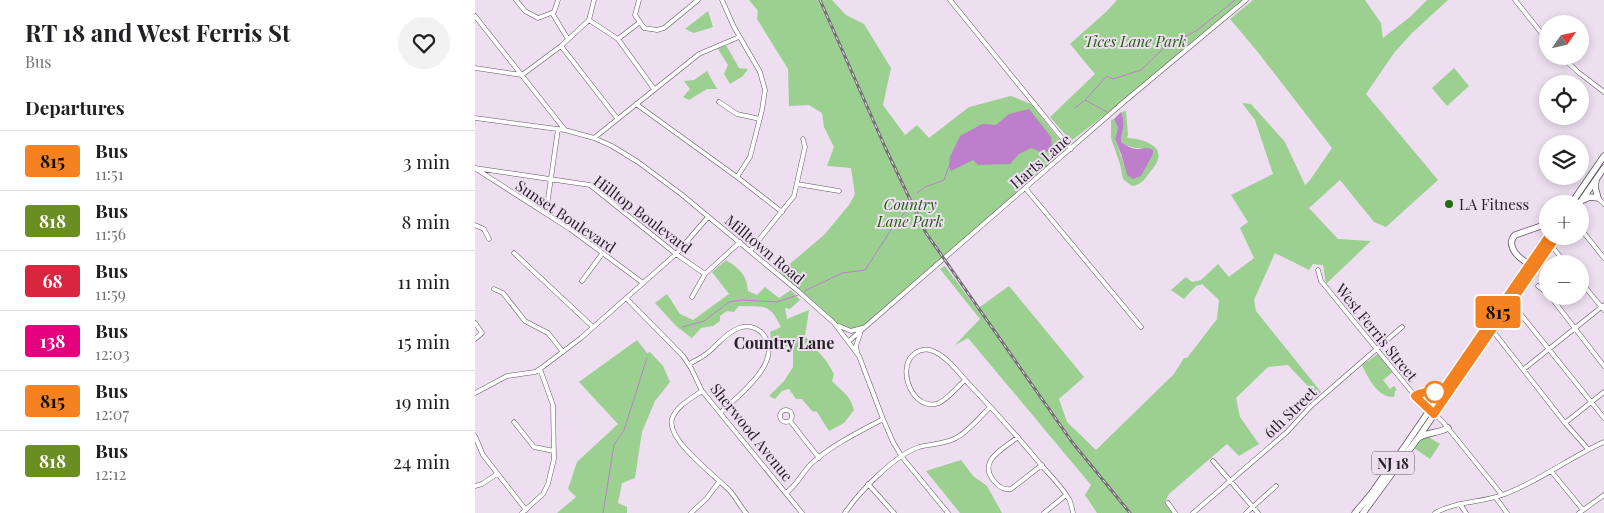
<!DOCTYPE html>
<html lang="en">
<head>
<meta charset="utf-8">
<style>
  body { margin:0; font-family:"Playfair Display",serif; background:#f2f2f2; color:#202124; height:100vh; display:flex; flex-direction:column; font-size:19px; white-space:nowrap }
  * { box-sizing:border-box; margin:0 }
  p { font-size:16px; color:#757577 }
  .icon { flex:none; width:28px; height:28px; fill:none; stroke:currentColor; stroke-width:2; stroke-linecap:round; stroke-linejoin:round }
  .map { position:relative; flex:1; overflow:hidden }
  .details { display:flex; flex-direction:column; background:#fff; width:475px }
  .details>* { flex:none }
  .badge { padding:0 10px; border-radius:4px; font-size:18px; line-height:32px }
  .needle { width:32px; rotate:56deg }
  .buttons { position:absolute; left:1064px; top:15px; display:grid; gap:10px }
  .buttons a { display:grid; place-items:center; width:50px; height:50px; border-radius:50%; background:#fff; box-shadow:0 2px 8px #0003; font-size:25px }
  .map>.badge { position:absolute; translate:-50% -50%; box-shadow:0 0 0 2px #fff }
  h2 { padding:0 25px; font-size:19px; line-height:45px }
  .round { display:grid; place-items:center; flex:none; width:52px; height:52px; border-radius:26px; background:#f2f2f2 }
  .overview { display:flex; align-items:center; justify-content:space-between; height:85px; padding:0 25px }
  h1 { font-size:24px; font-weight:700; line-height:38px }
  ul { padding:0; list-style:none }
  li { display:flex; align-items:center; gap:15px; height:60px; padding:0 25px; border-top:1px solid #e0e0e0 }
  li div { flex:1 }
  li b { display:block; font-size:19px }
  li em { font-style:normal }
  li .badge { min-width:55px; font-weight:700; text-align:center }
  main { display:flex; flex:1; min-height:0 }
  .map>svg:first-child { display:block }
</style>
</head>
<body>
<main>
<section class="details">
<div class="overview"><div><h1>RT 18 and West Ferris St</h1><p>Bus</p></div><a class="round"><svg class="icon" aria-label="heart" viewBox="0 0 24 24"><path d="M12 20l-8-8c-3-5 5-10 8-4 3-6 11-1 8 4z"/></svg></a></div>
<h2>Departures</h2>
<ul>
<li><span class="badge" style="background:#f58220;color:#111">815</span><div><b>Bus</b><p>11:51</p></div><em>3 min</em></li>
<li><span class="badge" style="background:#6b8e23;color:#fff">818</span><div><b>Bus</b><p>11:56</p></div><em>8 min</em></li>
<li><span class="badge" style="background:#d7263d;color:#fff">68</span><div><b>Bus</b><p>11:59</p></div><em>11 min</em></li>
<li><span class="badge" style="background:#e6007e;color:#fff">138</span><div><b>Bus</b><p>12:03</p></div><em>15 min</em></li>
<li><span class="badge" style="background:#f58220;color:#111">815</span><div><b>Bus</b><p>12:07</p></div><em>19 min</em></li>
<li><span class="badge" style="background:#6b8e23;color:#fff">818</span><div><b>Bus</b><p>12:12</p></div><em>24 min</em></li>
</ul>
</section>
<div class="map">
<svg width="1129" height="513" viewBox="0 0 1129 513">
  <rect width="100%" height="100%" fill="#eddef0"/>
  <path fill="#9cd091" d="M274 0H357L371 15 389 24 416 68 408 105 430 135 442 125 454 138 494 107 536 96 556 104 592 149 394 325 384 330 368 329 303 274 349 235 374 205 380 194 376 168 352 166 359 147 349 127 347 113 334 105 314 106 313 69 282 19 283 11Z
    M642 0H771L701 60 596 141 575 117 620 74 595 44 632 11Z
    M778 0H890L906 23 908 38 935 17 952 0H973L937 33 919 53 891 94 963 180 911 227 899 222 865 180 834 208 863 239 896 241 851 284 848 265 838 264 834 270 800 253 779 300 781 311 846 392 842 396 813 365 793 367 761 398 765 417 784 444 764 456 752 444 694 494 690 502 698 513H622L610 495 616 485 493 338 480 345 505 319 465 269 470 266 502 309 534 286 609 377 584 399 592 422 621 450 699 374 709 358H712L742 319 744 300 727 284 721 286 709 299 696 290 711 277 717 282 726 280 743 264 754 277 779 258 765 228 773 222 756 195 798 174 780 120 767 103 776 104 810 142 830 185 835 180 857 148 782 51 755 19Z
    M233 11 238 27 219 33 210 29Z
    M251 45 264 68 273 69 268 76 255 84 249 74 253 65 243 49Z
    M979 68 994 86 972 106 957 88Z
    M232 71 242 89H232L214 100 208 97 215 89 209 81 219 80Z
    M651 111 653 135 652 138C663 138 688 144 683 159 682 164 678 168 675 172 670 179 666 185 657 186L648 179 645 164 636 138V120L639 119 643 128 640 139 651 171 669 148C660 149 654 147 646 142 646 129 652 126 646 112Z
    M251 260C265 269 272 275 273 291L282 295 290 287 304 298 316 290 325 300 315 309 310 308 312 319 334 310 330 336 352 362 359 374 357 381C368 393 374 393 379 410L369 423 354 431 342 412 337 411 327 399H321L314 389 307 391 300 399 294 396 309 381 318 367V347L297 345 295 332 306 327C294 302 289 307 264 306L259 312 252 311 245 316V321L238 326 226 328 217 338 201 326 180 303 192 294 205 314 218 320 254 294 237 272Z
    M162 340 172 353 175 352 188 366 195 382 180 401 167 432 160 478 147 483 143 503 152 507V513H82L101 497 93 489 102 462 143 424 104 382Z
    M903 354 918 372 908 380 915 389 919 386 922 390 920 391 919 397C903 398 893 378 887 365Z
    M962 394 954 405 943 396 945 395Z
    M957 435 955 438 965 444 955 459 939 448 947 437Z
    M486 460 498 476 512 486 527 513H485L451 471Z"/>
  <path fill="#bd7ecb" d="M554 109 576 137 577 150 568 153 556 148 544 154 535 164 503 165 498 160 476 171 474 166 475 157 485 136 507 124 521 125 534 114Z
    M646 112C652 127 646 129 646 142 651 145 656 149 662 149 668 149 672 146 678 150V154L666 176 658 179 652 175 646 154 640 139 643 128 639 119Z"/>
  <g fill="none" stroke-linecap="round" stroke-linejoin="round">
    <path stroke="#bd7ecb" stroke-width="1" d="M600 108 609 101
      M632 112 610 100 632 76 638 79 666 70 692 45 721 31 760 0
      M442 193 450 187 469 180 474 166
      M330 291 367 273 390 270 416 230 431 211
      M207 327 229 321 254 302 267 300 302 302 323 295
      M128 513 139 445 149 430 172 358"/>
    <defs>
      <path id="minor" d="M41 0 50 11 63 18 79 12 83 0
        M164 0 160 15 169 28 182 30 189 28 223 0
        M247 0 259 27 285 72 290 90 287 110 275 157 262 177
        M475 0 596 149
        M1040 0 1072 40
        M77 13 93 39
        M0 16 90 130
        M114 20 143 39 179 89
        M143 39 165 22
        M86 46 142 118
        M1086 56 1103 72 1129 92
        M0 68 47 75 86 46 114 20 119 0
        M244 102 262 114 285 119
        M161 104 262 177 307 212
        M0 118 90 130 119 138 137 146 163 162 206 194 323 291 359 323 384 356 408 419 418 442 427 457 473 513
        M119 138 224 54 264 37
        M0 168 115 185 201 254 230 274
        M1 169 95 229 168 283
        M322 184 364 191
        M551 189 666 327
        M1123 198 1129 204
        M71 213 83 129
        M0 225 9 229 14 239
        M1105 228 1129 258
        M1076 245 1091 264
        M275 251 319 196 330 147 328 139
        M39 253 118 327
        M843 270 846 281 940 396 968 422 1027 495
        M107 281 127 254
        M1105 281 1129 310
        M1063 286 1072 293
        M19 289 28 293 50 321 73 333 88 352
        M1075 296 1129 366
        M217 297 230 274 265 242
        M151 298 208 356 216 368 227 391 327 513
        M1036 302 1129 418
        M0 323 7 333 0 339
        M364 326 376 331 387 328
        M1017 330 1090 423 1113 449
        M374 341 650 101 771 0
        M382 351 381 346 385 334
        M214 364C220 361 226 358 231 354 242 346 250 333 264 328 272 325 280 327 286 332 313 359 263 396 245 413
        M1049 369 1129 305
        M490 380C482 387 474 398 464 403 439 413 421 370 438 355 444 349 453 348 460 352 472 357 484 373 493 383 519 410 543 437 567 466 576 476 587 487 594 499 596 503 597 508 598 513
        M227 391C217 398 201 406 197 419 191 440 242 477 255 491 261 498 265 506 271 513
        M0 393 32 376 60 372 65 369 106 338 201 254 233 217
        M305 416a6 6 0 1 1 12 0a6 6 0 1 1-12 0Z
        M315 421 344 458
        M39 422 59 447 79 451
        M1090 423 1129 392
        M0 436 8 455 51 510
        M543 437C528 449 502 461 519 481 524 487 528 490 536 489L567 465
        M738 461 783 513
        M1076 471 1108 510
        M393 484 419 513
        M0 486 7 484 22 474
        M311 493C322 485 327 473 337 463 357 445 384 432 408 419
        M1021 498 1032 513
        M693 503 700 513
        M985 504 991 513
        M47 513 68 494 73 484 79 459 78 405 65 369
        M216 513 232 498 244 482
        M370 513C384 492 420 455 444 447 456 444 470 444 481 438 494 431 505 417 515 407
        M569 513 591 495
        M718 513 812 432 836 406 927 327
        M771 513 801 486
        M960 513C981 501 1007 503 1030 494 1065 481 1095 457 1129 442
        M1104 513 1129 495"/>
      <path id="highway" d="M1108 200 1115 197 1123 198 1120 187 1121 181
        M1096 204 1129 156
        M1104 204 1129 168
        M1059 265C1047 263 1029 246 1040 235L1072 224
        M940 396C949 390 959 394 969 388
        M945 437C954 432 964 433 973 428
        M880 513 896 494 930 446 1074 236
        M888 513 943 438 1082 236"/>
    </defs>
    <use href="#minor" stroke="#635665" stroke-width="5"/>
    <use href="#highway" stroke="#635665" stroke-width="7"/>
    <use href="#minor" stroke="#fff" stroke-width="4"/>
    <use href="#highway" stroke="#fff" stroke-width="5.5"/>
    <defs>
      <path id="rail" d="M345 0 410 147 451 233 597 442 655 513"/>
    </defs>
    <use href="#rail" stroke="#776e79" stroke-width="3"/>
    <use href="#rail" stroke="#eddef0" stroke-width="1" stroke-dasharray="4" stroke-linecap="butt"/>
  </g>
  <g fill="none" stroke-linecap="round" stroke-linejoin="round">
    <defs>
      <path id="line" d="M1074 236 970 387C960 394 950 389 940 396L959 414 1082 236"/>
    </defs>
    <use href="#line" stroke="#fff" stroke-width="11"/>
    <use href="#line" stroke="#f58220" stroke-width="8"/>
  </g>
  <circle fill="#226d0e" stroke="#eddef0" stroke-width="2" cx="974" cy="204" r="5"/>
  <circle fill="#fff" stroke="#f58220" stroke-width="2.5" cx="960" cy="392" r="10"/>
  <g text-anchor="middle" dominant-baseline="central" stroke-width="4" stroke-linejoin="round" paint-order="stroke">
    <rect fill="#eddef0" stroke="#625a64" stroke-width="1" x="897" y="451.5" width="42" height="23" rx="4"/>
    <g font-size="14" font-weight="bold" fill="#272228">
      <text x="918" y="463">NJ 18</text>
    </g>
    <g font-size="15" font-style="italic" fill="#1e5f0e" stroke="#eddef0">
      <text x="660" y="41">Tices Lane Park</text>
      <text x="435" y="204">Country<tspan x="435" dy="17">Lane Park</tspan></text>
    </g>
    <g font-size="15" fill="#272228" stroke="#eddef0">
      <text transform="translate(565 161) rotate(-41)">Harts Lane</text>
      <text transform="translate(168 214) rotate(37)">Hilltop Boulevard</text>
      <text transform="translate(91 216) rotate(34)">Sunset Boulevard</text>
      <text transform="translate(290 249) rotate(40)">Milltown Road</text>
      <text transform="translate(902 332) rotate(51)">West Ferris Street</text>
      <text transform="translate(815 412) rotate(-44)">6th Street</text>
      <text transform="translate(277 432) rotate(51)">Sherwood Avenue</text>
    </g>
    <g font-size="15" fill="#272228" stroke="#eddef0" text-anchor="start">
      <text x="984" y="204">LA Fitness</text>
    </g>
    <g font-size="16" font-weight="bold" fill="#272228" stroke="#eddef0">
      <text x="309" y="342">Country Lane</text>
    </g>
  </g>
</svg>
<div class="buttons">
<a><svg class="needle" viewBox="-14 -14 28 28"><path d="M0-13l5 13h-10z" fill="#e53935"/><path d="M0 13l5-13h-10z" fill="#757577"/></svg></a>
<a><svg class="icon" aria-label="locate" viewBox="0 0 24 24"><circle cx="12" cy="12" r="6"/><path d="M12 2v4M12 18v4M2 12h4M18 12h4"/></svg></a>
<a><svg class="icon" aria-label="layers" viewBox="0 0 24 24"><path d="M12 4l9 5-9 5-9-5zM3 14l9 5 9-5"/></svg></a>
<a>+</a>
<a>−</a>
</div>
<b class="badge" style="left:1023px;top:312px;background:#f58220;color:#111">815</b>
</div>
</main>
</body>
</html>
